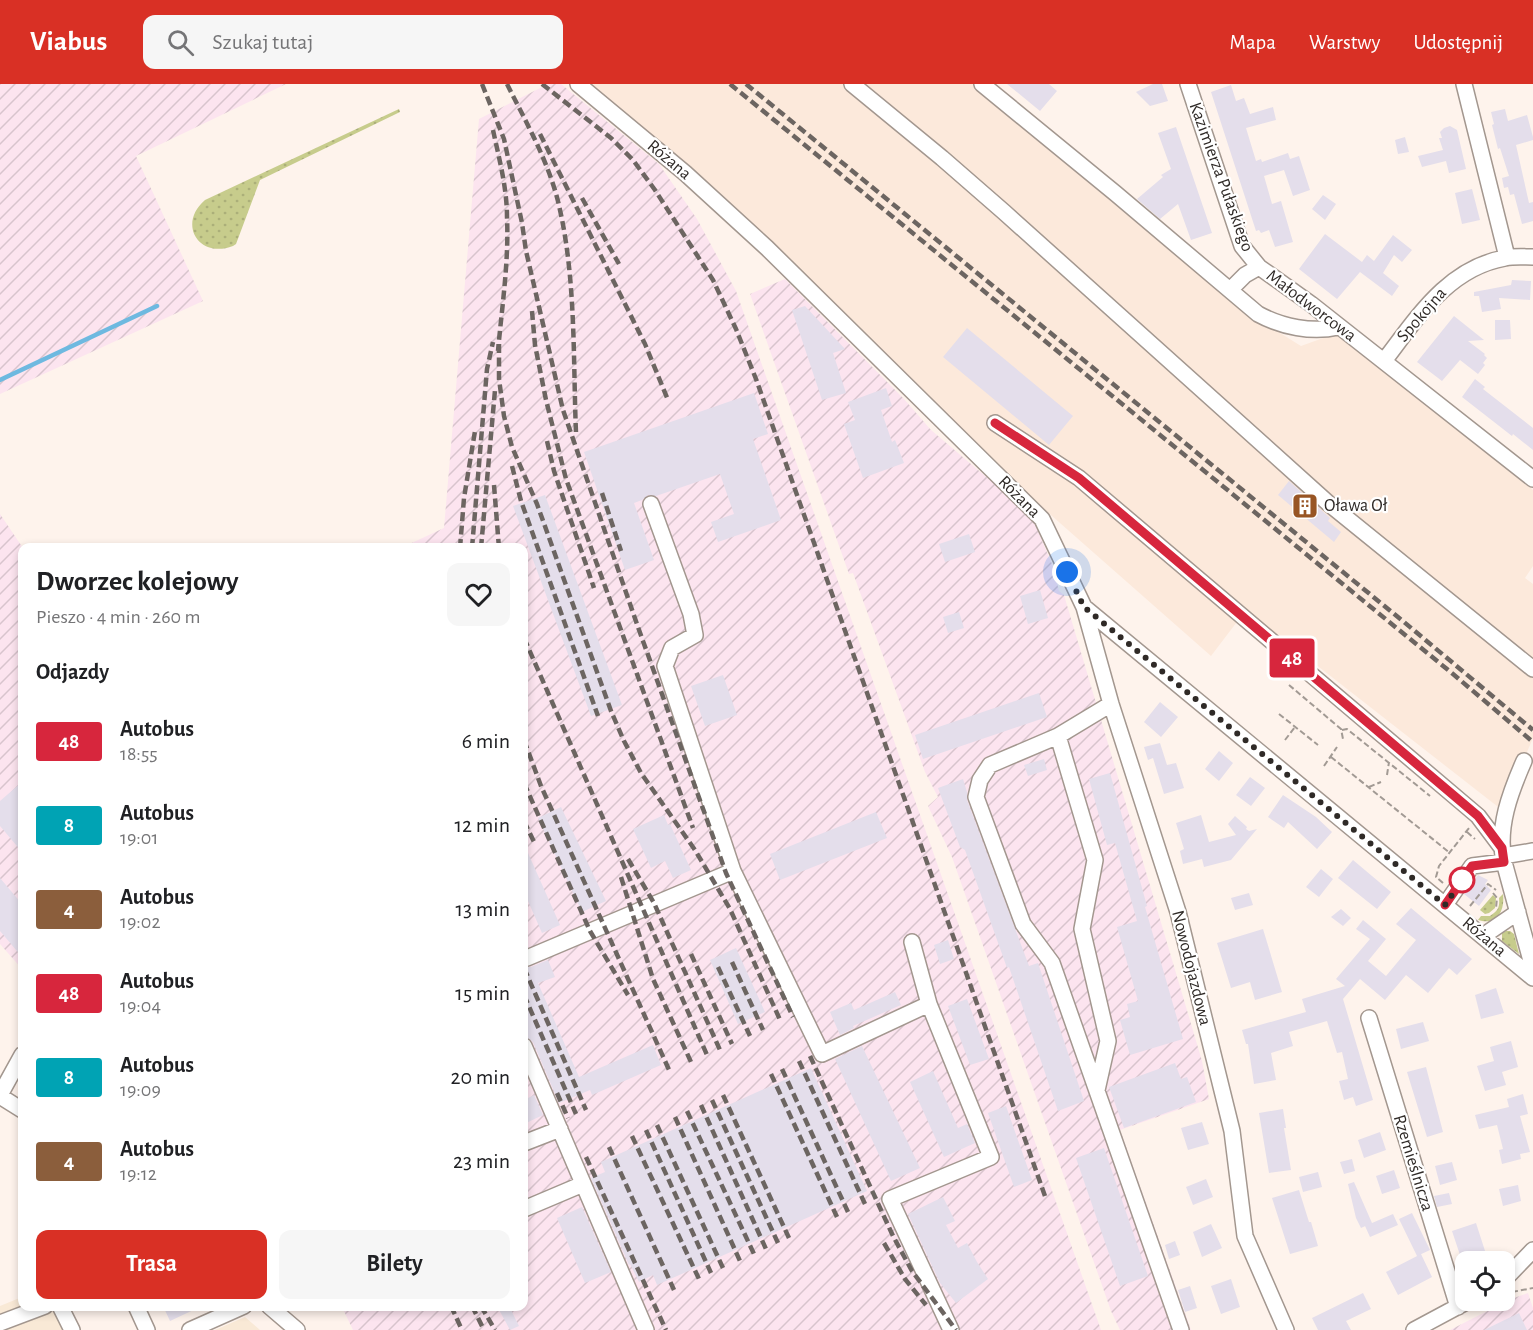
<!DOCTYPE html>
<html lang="pl">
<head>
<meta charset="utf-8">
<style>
  body { margin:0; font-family:"Alegreya Sans",sans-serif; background:#f6f6f6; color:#202124; height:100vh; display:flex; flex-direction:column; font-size:22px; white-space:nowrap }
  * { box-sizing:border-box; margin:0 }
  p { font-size:20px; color:#757577 }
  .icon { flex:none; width:33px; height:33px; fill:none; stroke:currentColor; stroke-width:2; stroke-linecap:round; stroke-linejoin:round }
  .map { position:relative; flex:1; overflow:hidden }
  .drawer { position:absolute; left:18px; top:459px; width:510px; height:768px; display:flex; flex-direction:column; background:#fff; border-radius:12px; box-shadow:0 3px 9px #0003 }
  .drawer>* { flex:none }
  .badge { padding:0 12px; border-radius:4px; font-size:21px; line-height:39px }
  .buttons { position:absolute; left:1455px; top:1167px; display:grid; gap:12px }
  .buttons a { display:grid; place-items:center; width:60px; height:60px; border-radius:12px; background:#fff; box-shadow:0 3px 9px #0003; font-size:30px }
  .you { position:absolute; width:30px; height:30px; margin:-15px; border:4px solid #fff; border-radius:50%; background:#1a73e8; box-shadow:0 0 0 9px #1a73e833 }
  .map>.badge { position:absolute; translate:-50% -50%; box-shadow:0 0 0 3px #fff }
  h2 { padding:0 18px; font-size:22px; line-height:54px }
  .round { display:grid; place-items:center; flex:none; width:63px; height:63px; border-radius:12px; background:#f6f6f6 }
  .headline { display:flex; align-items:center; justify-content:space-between; height:102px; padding:0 18px }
  h1 { font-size:28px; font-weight:600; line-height:45px }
  .button { display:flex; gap:12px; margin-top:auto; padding:12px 18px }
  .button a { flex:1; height:69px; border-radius:12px; background:#d93025; color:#fff; font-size:24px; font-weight:600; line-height:69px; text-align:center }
  .button a+a { background:#f6f6f6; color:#202124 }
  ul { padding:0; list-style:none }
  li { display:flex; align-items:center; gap:18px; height:84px; padding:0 18px }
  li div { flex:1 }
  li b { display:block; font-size:22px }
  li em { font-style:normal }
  li .badge { min-width:66px; font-weight:700; text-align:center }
  header { display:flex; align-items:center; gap:36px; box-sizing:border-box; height:84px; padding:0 30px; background:#d93025; color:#fff }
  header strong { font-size:28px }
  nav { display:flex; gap:33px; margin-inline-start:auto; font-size:21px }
  .search { width:420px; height:54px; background:#f6f6f6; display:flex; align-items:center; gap:15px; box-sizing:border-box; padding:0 21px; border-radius:12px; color:#757577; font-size:22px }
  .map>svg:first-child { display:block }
</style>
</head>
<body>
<header>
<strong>Viabus</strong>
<div class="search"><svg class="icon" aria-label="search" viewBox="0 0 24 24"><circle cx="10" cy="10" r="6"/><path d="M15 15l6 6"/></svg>Szukaj tutaj</div>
<nav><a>Mapa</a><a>Warstwy</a><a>Udostępnij</a></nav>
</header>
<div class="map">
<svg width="1533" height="1246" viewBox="0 0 1533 1246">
  <defs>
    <pattern id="industrial-furrows" width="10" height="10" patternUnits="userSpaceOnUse" patternTransform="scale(1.5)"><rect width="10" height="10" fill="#fce4ef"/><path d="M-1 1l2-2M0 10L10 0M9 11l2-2" fill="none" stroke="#d8c4cd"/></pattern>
    <pattern id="grass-dots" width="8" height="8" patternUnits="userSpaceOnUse" patternTransform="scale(1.5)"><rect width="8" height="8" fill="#c7cc8c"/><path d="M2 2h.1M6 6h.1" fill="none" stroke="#abaf79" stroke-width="1.8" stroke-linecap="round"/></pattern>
  </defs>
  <rect width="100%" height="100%" fill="#fef3ec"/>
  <path fill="#f9e9d6" d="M22 1213V1222L53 1223 63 1246H0V1222Z
    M245 1233 260 1246H215Z"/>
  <path fill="url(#industrial-furrows)" d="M0 0H286L136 72 203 217 0 310Z
    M548 0H561L659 80 697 135 736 207 1101 1246H353L342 1223 524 1222V464L403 463 444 444 479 35Z
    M785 195 904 315 931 346 1031 431 1052 480 1059 507 1064 511 1202 977 1209 1015 1120 1046 1191 1246H1120L1111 1227 952 773 928 722 938 713 925 688 853 489 849 490 750 210Z
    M0 430 23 464 22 885 0 860Z
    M1528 1209 1533 1224V1246H1450L1511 1215Z"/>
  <path fill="#fce9db" d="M590 0H973L1251 231 1301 262 1337 249 1533 406V482L1525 494 1533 500V654L1502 726 1246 526 1211 572 1035 417 752 140 684 78Z"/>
  <path fill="url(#grass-dots)" d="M399 25 400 28 260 96 236 160 233 162C199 175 177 140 205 116Z
    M1503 810C1505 827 1497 842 1478 836L1481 832H1490C1498 827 1500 823 1499 814Z
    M1493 811 1496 814 1495 824 1489 829 1485 830 1480 826Z
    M1506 847H1510L1514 850 1519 870 1502 857V849Z"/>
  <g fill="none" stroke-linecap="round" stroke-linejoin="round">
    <path stroke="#6eb9e0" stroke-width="4.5" d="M0 296 157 222"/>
  </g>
  <path fill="#e4deeb" d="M1007 0H1049L1057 7 1040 27Z
    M1153 0H1162L1168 17 1150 22 1136 8Z
    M1231 1 1236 17 1244 14 1250 30 1273 23 1276 36 1246 44 1256 77 1261 75 1262 78 1288 69 1290 75 1299 72 1310 106 1293 112 1284 86 1264 92 1272 120 1281 117 1293 158 1275 163 1269 146 1261 149 1259 146 1256 147 1211 8Z
    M1505 25 1508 37 1527 31 1533 53V56L1516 61 1529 119 1533 118V137L1522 140 1514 110 1510 111 1508 103 1504 104 1502 94 1509 92 1500 64 1498 65 1492 41 1494 40 1491 28Z
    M1450 42 1457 46 1466 85 1449 89 1446 77 1422 83 1418 72 1443 66 1439 54H1442L1440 48 1444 44Z
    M1176 43 1212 149 1191 156 1178 120 1160 135 1137 115 1163 93 1161 91 1171 85 1158 49Z
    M1405 53 1409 68 1398 70 1395 56Z
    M1472 105 1480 136 1462 140 1455 109Z
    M1323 111 1336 120 1325 136 1312 125Z
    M1325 150 1362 178 1367 171 1374 177 1393 151 1412 166 1402 178 1394 171 1383 189 1399 202 1392 212 1360 188 1337 215 1299 185Z
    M1512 196 1531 197 1530 216 1499 214 1501 225 1482 228 1479 212H1474V208L1511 201Z
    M805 222 845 265 833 269 846 309 822 316 792 226Z
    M1454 232 1484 256 1468 257 1485 270 1484 271 1487 274 1483 279 1485 281 1478 290 1460 276 1442 297 1417 278Z
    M1495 236H1510L1511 255 1495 256Z
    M967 244 1073 332 1049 361 943 273Z
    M1475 295 1485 303 1483 305 1533 344V366L1513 350 1512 352 1462 313Z
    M886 304 892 322 881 326 892 358 895 356 904 379 863 394 844 340 855 336 848 318Z
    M754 309 768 350 753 355 781 436 718 458 711 438 734 430 720 390 656 412 648 411 642 416 634 419 654 476 625 486 584 368Z
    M1289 397 1330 434 1328 437 1341 448 1334 458 1278 411Z
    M545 411 622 621 591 632 513 422Z
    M969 450 975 468 945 478 939 460Z
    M1040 506 1048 534 1028 540 1020 512Z
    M959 528 964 544 948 549 943 533Z
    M723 591 737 631 705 642 691 602Z
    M1039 609 1047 633 923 675 915 651Z
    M1160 618 1178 633 1161 653 1144 638Z
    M1160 659 1167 681 1176 679 1184 704 1164 710 1153 674 1148 676 1144 663Z
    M1219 667 1233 679 1219 697 1205 685Z
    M1044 675 1047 686 1028 692 1024 681Z
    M1110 689 1147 822 1145 823 1183 955 1130 971 1120 936 1130 933 1127 920 1138 917 1117 843 1137 837 1115 759 1107 761 1089 695Z
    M1250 693 1265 704 1251 722 1236 711Z
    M963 695 967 708V716L1029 882 1038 879 1084 1017 1058 1027 1009 883 1007 884 965 766 960 763 938 704Z
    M22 698V768L0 742V717Z
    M1283 711 1316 733 1332 748 1317 765 1288 738 1284 744 1268 733Z
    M561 723 606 817 582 828 538 734Z
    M876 728 887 754 780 796 770 770Z
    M664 731 668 741 670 740 691 786 673 794 665 777 651 784 633 745Z
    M1201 731 1209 758 1236 751 1228 740 1235 732 1247 743 1246 745 1249 747 1257 745 1231 776 1204 783 1202 775 1183 780 1180 767 1184 765 1176 739Z
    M524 760 560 841 542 849 524 808Z
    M1353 776 1391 808 1377 825 1338 794Z
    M1321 785 1333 795 1319 813 1306 803Z
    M1478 791 1488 796 1485 800 1491 806 1479 822 1464 810Z
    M0 794 22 820V873L0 847Z
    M1249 809 1253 821 1235 826 1231 814Z
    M1411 824 1472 875 1457 891 1449 884 1428 909 1406 891 1385 916 1360 895 1343 915 1373 1016 1356 1022 1353 1013 1344 1016 1339 997 1348 995 1342 968 1337 969 1327 937 1289 948 1293 962 1271 969 1276 996 1254 1000 1248 960H1246L1242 946 1306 928 1302 915 1345 902 1336 895 1370 855 1356 845 1363 836 1386 855 1368 877 1386 892 1416 856 1396 840Z
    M1341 825 1351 834 1343 842 1331 833Z
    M1263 845 1282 908 1255 916 1250 898 1231 904 1217 859Z
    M948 856 954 875 940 880 934 861Z
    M736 864 765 928 738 940 710 876Z
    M548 876 555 893 538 899 579 993 653 961 661 981 592 1011 590 1006 559 1019 533 958 526 953 524 947V883H531Z
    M1496 904 1504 929 1481 935 1475 911Z
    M895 908 901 921 853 942 854 944 840 951 830 928 851 919 854 926Z
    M967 915 989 975 970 981 948 922Z
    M1423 938 1429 957 1401 965 1396 945Z
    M1511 957 1518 983 1502 988 1506 1001 1485 1007 1477 982 1494 977 1490 963Z
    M862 962 920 1084 891 1097 835 975Z
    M1175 979 1181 995 1187 993 1196 1018 1124 1044 1109 1003Z
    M1426 983 1443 1048 1427 1053 1407 988Z
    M811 984 867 1107 657 1201 653 1191 639 1198 630 1180 629 1181 591 1094 605 1088 601 1078Z
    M933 987 958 1044 967 1040 975 1059 944 1073 910 998Z
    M1523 1010 1528 1030 1520 1032 1530 1068 1520 1070 1521 1075 1502 1080 1499 1066 1503 1065 1497 1041 1479 1045 1475 1031 1509 1023 1507 1015Z
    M534 1011 543 1031 524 1040V1016Z
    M1006 1022 1032 1096 1014 1103 988 1029Z
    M1283 1025 1286 1044H1284L1291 1086 1269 1089 1259 1029Z
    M1202 1038 1209 1060 1188 1066 1181 1044Z
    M1380 1048 1386 1066 1364 1074 1358 1056Z
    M1104 1064 1148 1192 1120 1202 1076 1074Z
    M1352 1075 1355 1087 1344 1090 1340 1078Z
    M1452 1078 1457 1096 1440 1101 1435 1082Z
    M1394 1086 1400 1104 1382 1110 1376 1092Z
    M1318 1088 1322 1103 1303 1108 1299 1093Z
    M1206 1095 1213 1113 1193 1121 1186 1103Z
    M1354 1098 1372 1139 1361 1144 1356 1134 1348 1100Z
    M1518 1101 1521 1117 1503 1122 1499 1105Z
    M1299 1106 1309 1138H1311L1318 1162 1290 1170 1272 1114Z
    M1449 1109 1452 1120 1437 1123 1434 1112Z
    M943 1113 955 1137 946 1141 958 1164 967 1159 977 1178 988 1195 956 1219 940 1199 908 1130Z
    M582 1123 611 1188 585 1199 557 1134Z
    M1412 1129 1430 1166 1417 1172 1399 1135Z
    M1393 1130 1398 1141 1370 1153 1365 1142Z
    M1476 1139 1486 1170 1462 1177 1452 1147Z
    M1211 1140 1222 1164 1202 1173 1193 1148Z
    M1175 1157 1180 1171 1169 1175 1165 1161Z
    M1421 1170 1432 1193 1398 1211 1386 1188Z
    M1231 1195 1240 1223 1221 1230 1211 1202Z
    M1190 1202 1197 1224 1185 1228 1178 1206Z
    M1363 1209 1371 1225 1346 1237 1351 1246H1318L1312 1234Z
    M163 1222H202L170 1237Z
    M497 1222H509L519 1242 510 1246Z
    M1519 1229 1527 1246H1484Z"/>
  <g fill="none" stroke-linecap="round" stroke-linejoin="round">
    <defs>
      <path id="minor" d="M578 0 685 89 767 164 1042 435 1084 523 1533 894
        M852 0 942 74 1004 128 1328 419 1533 585
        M982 0 1115 109 1258 230C1282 243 1312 249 1338 243
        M1188 0 1242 162 1259 183
        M1464 0 1507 173
        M1230 206 1245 191 1259 183 1311 220 1533 395
        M1384 277C1417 234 1448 184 1505 174 1514 172 1524 173 1533 173
        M995 339 1079 394 1478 732 1502 764
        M651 420 691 530 695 551 672 564 665 582 733 787 822 970 929 920
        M1084 523 1111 620 1178 828 1232 1047 1245 1152 1286 1246
        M1111 620 1058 652 990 681 980 696 976 713 1023 840 1052 879 1181 1246
        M1058 652 1095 776 1082 845 1108 957 1097 1006
        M1524 677C1510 709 1497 743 1504 778L1533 884
        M1503 772 1533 767
        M1445 821 1472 782 1504 778
        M1483 852 1518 828
        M912 858 929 920 991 1073 890 1115 951 1246
        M527 874 733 787
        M1369 934 1458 1223
        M524 962 646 1246
        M0 1011 22 971
        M0 1012 22 1026
        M524 1059 560 1045
        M524 1125 583 1100
        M1504 1196 1533 1166
        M60 1222 72 1246
        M136 1222 147 1246
        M269 1222 297 1246
        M0 1239 45 1222
        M190 1246 244 1222
        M1414 1246 1470 1216"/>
    </defs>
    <use href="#minor" stroke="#a3978f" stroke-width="18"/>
    <path stroke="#a29a94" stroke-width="2" stroke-dasharray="6 3" stroke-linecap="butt" d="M1289 601 1341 645 1343 655
      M1279 630 1318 661
      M1342 646 1347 645 1430 712
      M1285 656 1295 643
      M1331 673 1450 769
      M1324 682 1337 663
      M1387 691 1389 678
      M1369 703 1381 698
      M1467 748 1475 755
      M1443 799 1436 793 1439 782 1469 744
      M1493 809 1497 814 1496 824
      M1470 822 1488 800 1496 806
      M1512 1208 1533 1204
      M1481 1226 1500 1216"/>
    <use href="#minor" stroke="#fff" stroke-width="15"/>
    <path stroke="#6c6561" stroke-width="4.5" stroke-dasharray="9 4.5" stroke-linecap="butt" d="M482 0 504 55 522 139 526 167 563 326 638 543 726 789 793 933
      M507 0C527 40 551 82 560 126 576 198 573 275 576 349
      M542 0 611 54 633 76 655 106 713 196 736 245 756 295 1045 1112
      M730 0 1453 590 1533 658
      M746 0 1404 538 1533 646
      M493 46C499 74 507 104 507 133 509 177 502 222 498 267
      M540 50 645 260 668 316
      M582 114 619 180
      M532 227 535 261 546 316 566 395 693 744
      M499 260V295L504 332 512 363 537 420 611 627 624 657 641 689 695 766 730 825 781 938
      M547 357 554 387 594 504
      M512 382 521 417 598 632
      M494 401 499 464
      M602 409 621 467
      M460 464 464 414 475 347
      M472 464 487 285 493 258
      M481 464 495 306
      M524 554 707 971
      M524 656 541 702 670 988
      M524 699 590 847 628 911
      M524 737 535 760
      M628 775 654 819 720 966
      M621 793 653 895 691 978
      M691 870 732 960
      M732 878 763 946
      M718 883 750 952
      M524 884 586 1026
      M524 911 576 1030
      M810 972 893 1152 912 1187 956 1246
      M799 977 865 1120
      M782 985 848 1128
      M771 990 837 1133
      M557 1009 568 1034
      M723 1011 789 1154
      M712 1016 778 1159
      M701 1021 766 1165
      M687 1027 754 1170
      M675 1033 740 1177
      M657 1041 723 1184
      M646 1046 711 1189
      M632 1052 699 1195
      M609 1063 674 1206
      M586 1073 666 1246
      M884 1159 905 1195 926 1221
      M451 1222 462 1246
      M472 1222 484 1246
      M481 1222 495 1246"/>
  </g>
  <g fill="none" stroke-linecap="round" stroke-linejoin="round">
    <defs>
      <path id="line" d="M995 339 1079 394 1478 732 1502 764 1504 778 1472 782 1445 821"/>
    </defs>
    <use href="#line" stroke="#fff" stroke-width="14"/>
    <use href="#line" stroke="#d7263d" stroke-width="9"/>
    <path stroke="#2f2a27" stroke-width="6" stroke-dasharray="0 10.8" d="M1067 488 1084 523 1445 821 1465 792 1462 796"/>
  </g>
  <defs>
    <symbol id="building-square" viewBox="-11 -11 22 22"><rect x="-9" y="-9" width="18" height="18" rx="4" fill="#985524" stroke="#fff"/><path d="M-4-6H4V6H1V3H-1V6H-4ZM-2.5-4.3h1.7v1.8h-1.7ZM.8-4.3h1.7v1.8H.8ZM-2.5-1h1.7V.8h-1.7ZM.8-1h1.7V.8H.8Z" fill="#fff"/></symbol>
  </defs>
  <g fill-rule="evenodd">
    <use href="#building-square" x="1290" y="407" width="30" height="30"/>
  </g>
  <circle fill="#fff" stroke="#d7263d" stroke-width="3" cx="1462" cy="796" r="12"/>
  <g text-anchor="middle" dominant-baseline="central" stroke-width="4.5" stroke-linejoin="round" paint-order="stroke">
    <g font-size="18" fill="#2f2a27" stroke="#fff">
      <text transform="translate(669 76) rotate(40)">Różana</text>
      <text transform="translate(1221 93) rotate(70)">Kazimierza Pułaskiego</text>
      <text transform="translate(1311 222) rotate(37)">Małodworcowa</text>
      <text transform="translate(1422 231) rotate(-49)">Spokojna</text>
      <text transform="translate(1019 413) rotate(45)">Różana</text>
      <text transform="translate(1484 853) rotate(40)">Różana</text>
      <text transform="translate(1191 884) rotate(76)">Nowodojazdowa</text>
      <text transform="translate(1413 1079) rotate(73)">Rzemieślnicza</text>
    </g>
    <g font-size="18" fill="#2f2a27" stroke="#fff" text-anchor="start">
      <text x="1324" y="422">Oława Oł</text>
    </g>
  </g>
</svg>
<div class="buttons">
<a><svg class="icon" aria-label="locate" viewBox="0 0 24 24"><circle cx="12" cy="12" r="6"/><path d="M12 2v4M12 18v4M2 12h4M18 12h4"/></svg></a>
</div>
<div class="you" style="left:1067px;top:488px"></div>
<b class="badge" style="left:1292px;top:574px;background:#d7263d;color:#fff">48</b>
<section class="drawer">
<div class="headline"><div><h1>Dworzec kolejowy</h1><p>Pieszo · 4 min · 260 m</p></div><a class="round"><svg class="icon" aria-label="heart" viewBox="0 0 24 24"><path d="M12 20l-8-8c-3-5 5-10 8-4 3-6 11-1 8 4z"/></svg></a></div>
<h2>Odjazdy</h2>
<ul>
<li><span class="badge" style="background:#d7263d;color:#fff">48</span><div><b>Autobus</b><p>18:55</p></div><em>6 min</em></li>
<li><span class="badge" style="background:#00a3b4;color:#fff">8</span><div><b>Autobus</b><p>19:01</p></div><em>12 min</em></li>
<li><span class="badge" style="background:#8b5e3c;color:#fff">4</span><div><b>Autobus</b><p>19:02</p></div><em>13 min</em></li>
<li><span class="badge" style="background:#d7263d;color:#fff">48</span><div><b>Autobus</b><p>19:04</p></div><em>15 min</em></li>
<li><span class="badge" style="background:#00a3b4;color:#fff">8</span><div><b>Autobus</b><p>19:09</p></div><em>20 min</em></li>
<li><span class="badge" style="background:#8b5e3c;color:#fff">4</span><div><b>Autobus</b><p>19:12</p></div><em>23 min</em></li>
</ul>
<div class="button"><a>Trasa</a><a>Bilety</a></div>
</section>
</div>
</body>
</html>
